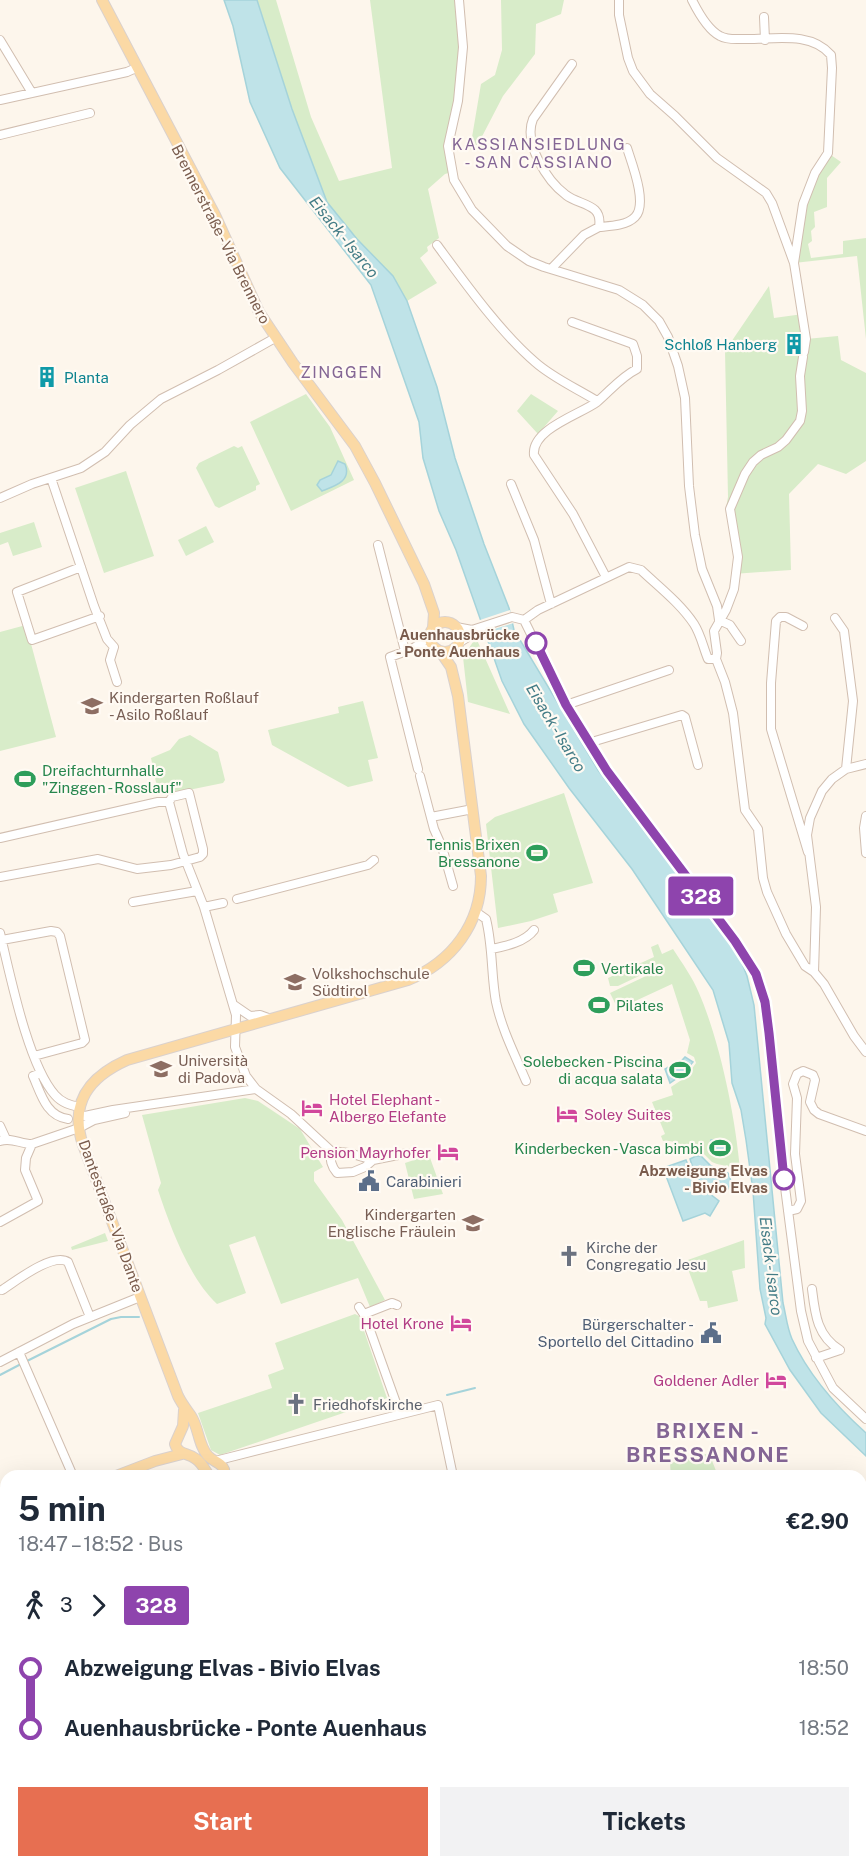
<!DOCTYPE html>
<html lang="en">
<head>
<meta charset="utf-8">
<style>
  body { margin:0; font-family:"Public Sans",sans-serif; background:#f2f2f3; color:#1f2937; height:100vh; display:flex; flex-direction:column; font-size:22px; white-space:nowrap }
  * { box-sizing:border-box; margin:0 }
  p { font-size:20px; color:#747a83 }
  .icon { flex:none; width:33px; height:33px; fill:none; stroke:currentColor; stroke-width:2; stroke-linecap:round; stroke-linejoin:round }
  .map { position:relative; flex:1; overflow:hidden }
  .panel { position:absolute; left:0px; top:1470px; width:867px; height:398px; display:flex; flex-direction:column; background:#fff; border-radius:18px 18px 0 0; box-shadow:0 6px 24px #0002 }
  .panel>* { flex:none }
  .badge { padding:0 12px; border-radius:4px; font-size:21px; line-height:39px }
  .map>.badge { position:absolute; translate:-50% -50%; box-shadow:0 0 0 3px #fff }
  .legs { display:flex; align-items:center; gap:9px; height:66px; padding:0 18px; font-size:20px }
  .legs p { margin-inline-start:auto }
  .summary { display:flex; align-items:center; justify-content:space-between; height:102px; padding:0 18px }
  h1 { font-size:33px; font-weight:700; line-height:45px }
  .action { display:flex; gap:12px; margin-top:auto; padding:12px 18px }
  .action a { flex:1; height:69px; border-radius:0px; background:#e76f51; color:#fff; font-size:24px; font-weight:700; line-height:69px; text-align:center }
  .action a+a { background:#f2f2f3; color:#1f2937 }
  ul { padding:0 18px; list-style:none }
  li { display:flex; align-items:center; gap:21px; height:60px; font-size:22px }
  li i { display:grid; place-items:center; width:9px; height:100%; margin:0 8px; background:currentColor }
  li i::after { content:''; width:15px; height:15px; margin:-8px; border:4px solid; border-radius:50%; background:#fff }
  li p { margin-inline-start:auto }
  li:first-child i { background:linear-gradient(#0000 50%,currentColor 0) }
  li:last-child i { background:linear-gradient(currentColor 50%,#0000 0) }
  .map>svg:first-child { display:block }
</style>
</head>
<body>
<div class="map">
<svg width="866" height="1867" viewBox="0 0 866 1867">
  <rect width="100%" height="100%" fill="#fdf6ec"/>
  <path fill="#d8ecc9" d="M257 0H276L311 117 339 181 392 168 370 0H459L463 47 448 139 452 172 445 174 428 189 439 238 427 247 428 251 420 258 437 283 407 301 393 276 357 239 327 202 292 109Z
    M501 0H564L561 14 536 24 535 54 503 96 474 152 470 149 481 84 495 75 502 50Z
    M828 153 841 162 827 178V207L814 212 815 227 811 231 812 241 808 244 811 258 843 254V241L866 238V339L857 256 794 263 803 204Z
    M769 286 774 318 803 314 806 339 838 336 841 360 866 373V461L846 474 818 464 789 494 791 570 733 574 734 554 726 508 728 497 725 351Z
    M306 394 330 427 354 480 291 511 250 422Z
    M531 394 558 411 538 434 517 411Z
    M234 446 238 448 242 446 260 484 256 486V490L219 508 215 506 196 468 199 463Z
    M126 471 154 556 104 573 75 488Z
    M34 522 42 547 13 556 8 542 0 545V533Z
    M206 526 214 542 186 556 178 540Z
    M26 625 56 737 0 751V632Z
    M475 639 477 640 510 714 468 702 463 657Z
    M363 701 378 758 368 760 373 781 348 787 272 745 268 730 339 713 338 707Z
    M190 735 218 752 225 780 223 783 169 794 168 790 158 792 151 758 170 750 179 739Z
    M564 793 593 883 553 894 558 912 531 921 498 928 486 824 495 817Z
    M658 944 662 954 673 949C682 963 693 978 699 993 720 1042 735 1115 740 1169L717 1164 712 1162 703 1153 695 1151 693 1148 683 1152C679 1143 673 1140 663 1141L661 1136 665 1134 652 1102 673 1095 671 1087 686 1077 696 1063 694 1057 687 1053 690 1040 672 984 618 1009 610 993 663 968 658 967 618 986H610L608 978 654 957 651 947Z
    M245 1098 258 1101 300 1129 323 1167 314 1172V1181L342 1220 385 1300 370 1307 358 1278 281 1304 255 1236 229 1245 246 1293 217 1304C189 1278 170 1226 158 1190L161 1183 142 1115Z
    M429 1155 443 1194 414 1199 405 1163Z
    M105 1233 108 1241 72 1250 71 1247Z
    M744 1240 745 1268 732 1271 738 1301 708 1308 707 1301H700L685 1261Z
    M355 1314 359 1316 387 1398 220 1455 211 1450 198 1413 272 1388 268 1375 284 1369 275 1343Z
    M709 1453 718 1476H671L670 1463 675 1462 676 1463 677 1461 684 1459 685 1461V1459L692 1457 694 1459V1457L702 1455 703 1457V1455Z"/>
  <path fill="#bfe3e8" stroke="#a5d3da" stroke-width="1.5" d="M224 0H257L292 109 327 202 357 239 393 276 407 301 437 387 455 458 484 544 509 608 514 630 598 770 739 956 747 976 754 1005 783 1303C786 1315 787 1328 792 1339 809 1376 836 1406 866 1433V1456L821 1413 790 1370 765 1324 766 1318 760 1289 753 1191 746 1140 741 1110 732 1083 729 1043 713 990 632 869 569 788 524 724 502 681 456 550 439 511 423 458 419 422 371 285 280 168 250 102 233 26Z
    M338 461 345 464C352 481 335 486 322 491L317 485 320 480 331 475Z
    M685 1057 693 1062 683 1074 670 1083 665 1069 670 1066 672 1071Z
    M711 1140 724 1142 727 1147V1155L722 1157 717 1156 710 1144Z
    M696 1156H701L711 1166 728 1173 731 1181C727 1202 708 1192 700 1181 695 1174 692 1166 690 1159Z
    M686 1160 696 1183 719 1201 710 1216 705 1213 683 1221 663 1168Z"/>
  <path fill="#fdf6ec" d="M510 610 514 623 481 633 477 621Z"/>
  <g fill="none" stroke-linecap="round" stroke-linejoin="round">
    <path stroke="#a5d3da" stroke-width="2" d="M27 1361 111 1319 121 1317H139
      M0 1375 21 1364
      M447 1395 475 1388"/>
    <path stroke="#dcd0c4" stroke-width="10" stroke-dasharray="10 5" stroke-linecap="butt" d="M0 1505 6 1503"/>
    <defs>
      <path id="minor" d="M459 0 463 47 458 101 448 146 454 180 472 210 507 246 529 261 544 267 619 290 643 305 659 321 668 337 678 366 685 398 689 486 695 535 702 569 717 606 719 620
        M619 0V15L628 58 633 71 650 94 675 116 717 158 766 193 772 203 794 263 806 339 804 352
        M692 0C698 12 708 30 720 36 727 40 735 39 743 39 771 40 810 30 831 55L832 68 828 153 815 173 803 204 794 263
        M764 17 765 40
        M0 40 32 93
        M0 100 127 72 136 68
        M0 135 90 113
        M599 227C610 226 626 226 635 217 648 204 632 164 627 148
        M437 245C465 283 500 332 535 362 553 378 576 388 597 401
        M551 269 584 235 599 227C600 221 600 215 595 210 587 203 575 202 566 195 547 181 523 143 533 119L572 64
        M572 322 633 344 637 356V369C621 377 611 390 597 402 581 414 531 429 534 455L573 514 606 577
        M803 357 800 376 802 411 800 421 786 440 778 447 761 455 753 462 745 474 730 509 738 557 734 589 726 610 714 631 717 653 716 659 725 682 733 713 745 810 758 829 763 878 767 892 786 934 805 966 814 972 824 984 854 1036 866 1052
        M51 478 94 606 107 639 114 647 110 660 117 682
        M511 484 534 540 551 604
        M0 498 32 484 81 468 105 452 130 425 161 399 218 370 275 338
        M378 545 405 651
        M81 567 17 592 32 640 100 616
        M835 618 844 631 853 701 846 769
        M524 620 566 705 607 771 735 941 756 974 765 1002 769 1033 782 1164 801 1311 808 1341 833 1388 866 1419
        M524 620 538 610 629 567 641 570C659 587 680 603 694 624 701 635 703 647 708 659H716
        M719 620 730 625 741 641
        M803 626 786 617H780L776 621 771 683V729L808 852
        M456 627 472 630 512 617 524 620
        M460 642 468 637 472 630
        M415 649H436
        M566 705 669 670
        M590 745 595 741 682 715 685 717 698 765
        M418 769 390 657 412 649 430 637
        M420 776 434 829 442 847 453 886
        M169 802 183 854 204 907 236 1015 235 1047 246 1076 256 1089 291 1114 331 1151 349 1153 373 1160
        M866 816 864 828 866 853
        M431 817 473 809
        M0 838 158 802H169
        M0 877 98 859 137 869 171 865 200 857 203 854V849L189 793 172 797 169 802
        M237 899 368 865 374 860
        M133 902 197 891
        M204 907 223 903
        M476 912 486 919C493 947 491 975 496 1002 502 1030 515 1055 526 1081
        M0 933C10 974 28 1065 55 1095 62 1103 70 1105 79 1107
        M2 940 51 931 57 932 60 936 85 1040 82 1043 34 1056
        M492 949C506 946 525 942 534 930
        M814 972 816 907 807 835 810 818 822 791 832 779 846 769 866 764
        M234 1005 250 1016 260 1015 271 1019
        M41 1073 33 1076C41 1094 46 1116 68 1119
        M85 1116 113 1110 256 1089
        M0 1126 6 1139
        M0 1141C12 1137 20 1144 32 1144L79 1128 94 1120 125 1113
        M331 1151C330 1160 331 1166 337 1173L353 1172 365 1167 373 1160 408 1153
        M788 1211 797 1209 801 1201 795 1154 797 1098 793 1084 797 1074 803 1071 813 1075 815 1080 810 1102 814 1110 819 1114 866 1131
        M0 1222 38 1201 25 1170 26 1158 32 1144
        M812 1289C815 1314 817 1336 840 1350
        M2 1290C16 1281 53 1252 68 1262L90 1317
        M359 1307 365 1316 400 1414
        M364 1314 392 1303 397 1305
        M19 1352 73 1476
        M816 1358 840 1350
        M0 1362 73 1324 140 1297
        M215 1461 438 1405 453 1476
        M0 1625 6 1623
        M861 1737 866 1736
        M0 1765H6
        M0 1815H6
        M542 1862 543 1867
        M32 1867V1862
        M844 1867 847 1862"/>
      <path id="major" d="M102 0 215 215 259 312 293 363 355 446 375 483 424 584 434 613 433 628
        M430 637a15 15 0 1 1 30 0a15 15 0 1 1-30 0Z
        M184 1410 183 1426 175 1444C179 1456 187 1452 196 1459 202 1463 205 1470 209 1476
        M116 1476 155 1461 182 1454
        M224 1476C227 1464 215 1463 208 1456 198 1445 199 1428 191 1416 186 1409 182 1404 178 1396L83 1145C69 1103 89 1077 127 1060L408 980C452 962 481 924 481 876L458 696 451 667 440 651
        M274 1867V1862
        M298 1867 299 1862"/>
    </defs>
    <use href="#minor" stroke="#d1beb0" stroke-width="10"/>
    <use href="#major" stroke="#dad1cd" stroke-width="12"/>
    <use href="#minor" stroke="#fff" stroke-width="8"/>
    <use href="#major" stroke="#fbd9a5" stroke-width="10"/>
    <path stroke="#b9a8c9" stroke-width="2" stroke-dasharray="9 6" stroke-linecap="butt" d="M0 1490 6 1502
      M74 1862 75 1867"/>
  </g>
  <g fill="none" stroke-linecap="round" stroke-linejoin="round">
    <defs>
      <path id="line-1" d="M536 643 566 705 607 771 735 941 756 974 765 1002 769 1033 784 1179"/>
    </defs>
    <use href="#line-1" stroke="#fff" stroke-width="14"/>
    <use href="#line-1" stroke="#8e44ad" stroke-width="9"/>
  </g>
  <defs>
    <symbol id="building-bare" viewBox="-9 -9 18 18"><path d="M-4-6H4V6H1V3H-1V6H-4ZM-2.5-4.3h1.7v1.8h-1.7ZM.8-4.3h1.7v1.8H.8ZM-2.5-1h1.7V.8h-1.7ZM.8-1h1.7V.8H.8Z" fill="#0f9aa8" stroke="#fffaf3" stroke-width="2.5" paint-order="stroke"/></symbol>
    <symbol id="school-bare" viewBox="-9 -9 18 18"><path d="M0-5L7-2L0 1L-7-2ZM-4 1L0 2.5L4 1V4Q0 6-4 4Z" fill="#8d6e63" stroke="#fffaf3" stroke-width="2.5" paint-order="stroke"/></symbol>
    <symbol id="stadium-bare" viewBox="-9 -9 18 18"><path d="M0-5a6.5 5 0 1 0 0 10a6.5 5 0 1 0 0-10ZM-3.5-1.8h7v3.6h-7Z" fill="#2e9e5b" stroke="#fffaf3" stroke-width="2.5" paint-order="stroke"/></symbol>
    <symbol id="university-bare" viewBox="-9 -9 18 18"><path d="M0-5L7-2L0 1L-7-2ZM-4 1L0 2.5L4 1V4Q0 6-4 4Z" fill="#8d6e63" stroke="#fffaf3" stroke-width="2.5" paint-order="stroke"/></symbol>
    <symbol id="hotel-bare" viewBox="-9 -9 18 18"><path d="M-6-4.5h1.5V1H6V5H4.5V3h-9V5H-6ZM-4 0a1.8 1.8 0 1 1 3.6 0ZM.5 0V-2.5h3Q6-2.5 6 0Z" fill="#d1479c" stroke="#fffaf3" stroke-width="2.5" paint-order="stroke"/></symbol>
    <symbol id="civic-bare" viewBox="-9 -9 18 18"><path d="M-.6-6.5H3V-4.5H.6V-3L4-1V1h2V6H-6V1h2V-1L-.6-3ZM-1.2 2.5V6h2.4V2.5Z" fill="#5c6f8a" stroke="#fffaf3" stroke-width="2.5" paint-order="stroke"/></symbol>
    <symbol id="church-bare" viewBox="-9 -9 18 18"><path d="M-1.2-6h2.4v3.5h3.3v2.4h-3.3V6h-2.4V-.1h-3.3v-2.4h3.3Z" fill="#6b7280" stroke="#fffaf3" stroke-width="2.5" paint-order="stroke"/></symbol>
  </defs>
  <g fill-rule="evenodd">
    <use href="#building-bare" x="779" y="329" width="30" height="30"/>
    <use href="#building-bare" x="32" y="362" width="30" height="30"/>
    <use href="#school-bare" x="77" y="691" width="30" height="30"/>
    <use href="#stadium-bare" x="10" y="764" width="30" height="30"/>
    <use href="#stadium-bare" x="522" y="838" width="30" height="30"/>
    <use href="#stadium-bare" x="569" y="953" width="30" height="30"/>
    <use href="#school-bare" x="280" y="967" width="30" height="30"/>
    <use href="#stadium-bare" x="584" y="990" width="30" height="30"/>
    <use href="#university-bare" x="146" y="1054" width="30" height="30"/>
    <use href="#stadium-bare" x="665" y="1055" width="30" height="30"/>
    <use href="#hotel-bare" x="297" y="1093" width="30" height="30"/>
    <use href="#hotel-bare" x="552" y="1099" width="30" height="30"/>
    <use href="#stadium-bare" x="705" y="1133" width="30" height="30"/>
    <use href="#hotel-bare" x="433" y="1137" width="30" height="30"/>
    <use href="#civic-bare" x="354" y="1166" width="30" height="30"/>
    <use href="#school-bare" x="458" y="1208" width="30" height="30"/>
    <use href="#church-bare" x="554" y="1241" width="30" height="30"/>
    <use href="#hotel-bare" x="446" y="1308" width="30" height="30"/>
    <use href="#civic-bare" x="696" y="1318" width="30" height="30"/>
    <use href="#hotel-bare" x="761" y="1365" width="30" height="30"/>
    <use href="#church-bare" x="281" y="1389" width="30" height="30"/>
  </g>
  <g fill="#fff" stroke="#8e44ad" stroke-width="3">
    <circle cx="536" cy="643" r="10"/>
    <circle cx="784" cy="1179" r="10"/>
  </g>
  <g text-anchor="middle" dominant-baseline="central" stroke-width="4.5" stroke-linejoin="round" paint-order="stroke">
    <g font-size="15" fill="#7a5c4d" stroke="#fffaf3">
      <text transform="translate(221 234) rotate(63)">Brennerstraße - Via Brennero</text>
      <text transform="translate(111 1216) rotate(70)">Dantestraße - Via Dante</text>
    </g>
    <g font-size="15" fill="#0d838f" stroke="#fffaf3" text-anchor="end">
      <text x="777" y="344">Schloß Hanberg</text>
      <text x="64" y="377" text-anchor="start">Planta</text>
    </g>
    <g font-size="15" font-weight="bold" fill="#7a5c4d" stroke="#fffaf3" text-anchor="end">
      <text x="520" y="634">Auenhausbrücke<tspan x="520" dy="17">- Ponte Auenhaus</tspan></text>
      <text x="768" y="1170">Abzweigung Elvas<tspan x="768" dy="17">- Bivio Elvas</tspan></text>
    </g>
    <g font-size="15" fill="#785e54" stroke="#fffaf3" text-anchor="start">
      <text x="109" y="697">Kindergarten Roßlauf<tspan x="109" dy="17">- Asilo Roßlauf</tspan></text>
      <text x="312" y="973">Volkshochschule<tspan x="312" dy="17">Südtirol</tspan></text>
      <text x="178" y="1060">Università<tspan x="178" dy="17">di Padova</tspan></text>
      <text x="456" y="1214" text-anchor="end">Kindergarten<tspan x="456" dy="17">Englische Fräulein</tspan></text>
    </g>
    <g font-size="15" fill="#27864d" stroke="#fffaf3" text-anchor="start">
      <text x="42" y="770">Dreifachturnhalle<tspan x="42" dy="17">"Zinggen - Rosslauf"</tspan></text>
      <text x="520" y="844" text-anchor="end">Tennis Brixen<tspan x="520" dy="17">Bressanone</tspan></text>
      <text x="601" y="968">Vertikale</text>
      <text x="616" y="1005">Pilates</text>
      <text x="663" y="1061" text-anchor="end">Solebecken - Piscina<tspan x="663" dy="17">di acqua salata</tspan></text>
      <text x="703" y="1148" text-anchor="end">Kinderbecken - Vasca bimbi</text>
    </g>
    <g font-size="15" fill="#b23c85" stroke="#fffaf3" text-anchor="end">
      <text x="329" y="1099" text-anchor="start">Hotel Elephant -<tspan x="329" dy="17">Albergo Elefante</tspan></text>
      <text x="584" y="1114" text-anchor="start">Soley Suites</text>
      <text x="431" y="1152">Pension Mayrhofer</text>
      <text x="444" y="1323">Hotel Krone</text>
      <text x="759" y="1380">Goldener Adler</text>
    </g>
    <g font-size="15" fill="#4e5e75" stroke="#fffaf3" text-anchor="start">
      <text x="386" y="1181">Carabinieri</text>
      <text x="694" y="1324" text-anchor="end">Bürgerschalter -<tspan x="694" dy="17">Sportello del Cittadino</tspan></text>
    </g>
    <g font-size="15" fill="#5b616d" stroke="#fffaf3" text-anchor="start">
      <text x="586" y="1247">Kirche der<tspan x="586" dy="17">Congregatio Jesu</tspan></text>
      <text x="313" y="1404">Friedhofskirche</text>
    </g>
    <g font-size="16" letter-spacing="1.5" fill="#846695" stroke="#fffaf3">
      <text x="539" y="144">KASSIANSIEDLUNG<tspan x="539" dy="18">- SAN CASSIANO</tspan></text>
      <text x="342" y="372">ZINGGEN</text>
    </g>
    <g font-size="16" font-style="italic" fill="#437c86" stroke="#fffaf3">
      <text transform="translate(344 237) rotate(51)">Eisack - Isarco</text>
      <text transform="translate(556 728) rotate(59)">Eisack - Isarco</text>
      <text transform="translate(771 1266) rotate(83)">Eisack - Isarco</text>
    </g>
    <g font-size="21" font-weight="bold" letter-spacing="1.5" fill="#846695" stroke="#fffaf3">
      <text x="708" y="1430">BRIXEN -<tspan x="708" dy="24">BRESSANONE</tspan></text>
    </g>
  </g>
</svg>
<b class="badge" style="left:701px;top:896px;background:#8e44ad;color:#fff">328</b>
<section class="panel">
<div class="summary"><div><h1>5 min</h1><p>18:47 – 18:52 · Bus</p></div><b>€2.90</b></div>
<div class="legs"><svg class="icon" aria-label="walk" viewBox="0 0 24 24"><circle cx="13" cy="4" r="2"/><path d="M13 8l-2 6 4 7M11 14l-3 7M7 12l3-4h3l4 4"/></svg>3<svg class="icon" aria-label="forward" viewBox="0 0 24 24"><path d="M9 5l7 7-7 7"/></svg><b class="badge" style="background:#8e44ad;color:#fff">328</b></div>
<ul>
<li><i style="color:#8e44ad"></i><b>Abzweigung Elvas - Bivio Elvas</b><p>18:50</p></li>
<li><i style="color:#8e44ad"></i><b>Auenhausbrücke - Ponte Auenhaus</b><p>18:52</p></li>
</ul>
<div class="action"><a>Start</a><a>Tickets</a></div>
</section>
</div>
</body>
</html>
